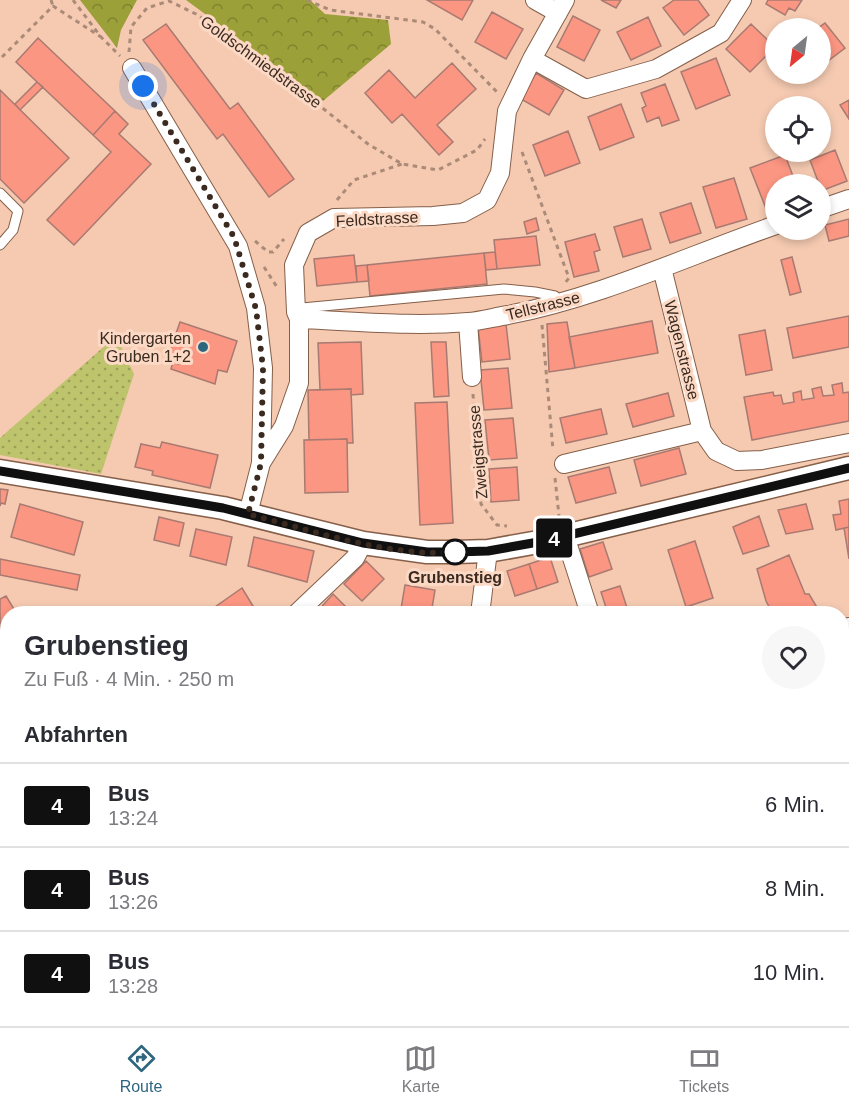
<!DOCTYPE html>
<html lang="de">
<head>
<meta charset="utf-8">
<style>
  body { margin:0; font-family:Arial,sans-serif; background:#f7f7f7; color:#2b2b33; height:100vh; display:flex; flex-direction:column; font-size:22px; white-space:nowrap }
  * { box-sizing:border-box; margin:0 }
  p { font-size:20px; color:#7c7c81 }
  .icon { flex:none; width:33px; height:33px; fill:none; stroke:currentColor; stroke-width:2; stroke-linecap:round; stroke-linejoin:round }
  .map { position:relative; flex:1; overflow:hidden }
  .details { position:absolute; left:0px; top:606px; width:849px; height:420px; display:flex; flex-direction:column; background:#fff; border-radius:24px 24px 0 0; box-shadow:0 3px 9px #0003 }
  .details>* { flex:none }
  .badge { padding:0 12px; border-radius:4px; font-size:21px; line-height:39px }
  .needle { width:39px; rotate:209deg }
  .tools { position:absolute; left:765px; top:18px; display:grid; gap:12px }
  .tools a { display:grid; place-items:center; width:66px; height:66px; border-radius:50%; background:#fff; box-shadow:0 3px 9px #0003; font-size:30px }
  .you { position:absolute; width:30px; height:30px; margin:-15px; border:4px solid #fff; border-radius:50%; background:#1a73e8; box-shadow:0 0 0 9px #1a73e833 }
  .map>.badge { position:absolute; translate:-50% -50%; box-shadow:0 0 0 3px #fff }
  h2 { padding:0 24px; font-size:22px; line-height:54px }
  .round { display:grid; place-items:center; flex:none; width:63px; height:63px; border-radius:32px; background:#f7f7f7 }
  .summary { display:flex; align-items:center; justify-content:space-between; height:102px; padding:0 24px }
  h1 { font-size:28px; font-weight:700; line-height:45px }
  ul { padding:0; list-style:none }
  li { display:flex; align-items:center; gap:18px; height:84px; padding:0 24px; border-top:2px solid #e1e1e2 }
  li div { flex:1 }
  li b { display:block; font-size:22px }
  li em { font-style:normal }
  li .badge { min-width:66px; font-weight:700; text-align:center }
  .dock { display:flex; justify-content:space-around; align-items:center; height:84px; border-top:2px solid #e1e1e2; background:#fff; font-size:16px; color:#7c7c81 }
  .dock a { display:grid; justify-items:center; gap:3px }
  .dock .current { color:#2e657f }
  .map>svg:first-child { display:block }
</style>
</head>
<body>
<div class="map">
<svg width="849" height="1026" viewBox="0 0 849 1026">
  <defs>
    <pattern id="forest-crowns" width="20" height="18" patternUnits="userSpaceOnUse" patternTransform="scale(1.5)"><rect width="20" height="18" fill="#9ba038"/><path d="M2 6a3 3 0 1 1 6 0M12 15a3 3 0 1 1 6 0" fill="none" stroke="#7f832f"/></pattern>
    <pattern id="park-dots" width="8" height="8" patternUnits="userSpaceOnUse" patternTransform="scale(1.5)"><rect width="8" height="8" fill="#bdc46c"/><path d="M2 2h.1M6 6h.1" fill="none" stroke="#9b9f58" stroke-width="1.8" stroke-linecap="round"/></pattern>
  </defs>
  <rect width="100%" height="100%" fill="#f5cab1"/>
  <path fill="url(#forest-crowns)" d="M80 0H137L121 30 117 48Z
    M186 0H310L325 14 388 20 391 44 323 101Z"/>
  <path fill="url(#park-dots)" d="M116 336 134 374 101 474 0 455V438Z"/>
  <path fill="#fb9682" stroke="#a87a71" stroke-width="1.5" d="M427 0H473L462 20Z
    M601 0H621L616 8Z
    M674 0H698L709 15 684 35 663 8Z
    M768 0H802L795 11 789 8 785 15 766 4Z
    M492 12 523 29 506 59 475 42Z
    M573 16 600 30 584 61 557 47Z
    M648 17 661 46 631 60 617 32Z
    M825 23 845 48 820 67V28H818Z
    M166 24 230 109 238 103 294 179 269 197 223 134 217 139 143 40Z
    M751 24 775 47 750 72 726 49Z
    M38 38 115 111 93 135 16 62Z
    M716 58 730 95 696 109 681 72Z
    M452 63 476 89 437 125 453 142 439 155 402 114 392 123 365 93 389 70 415 98Z
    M536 73 564 90 549 115 521 99Z
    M37 82 43 87 20 110 15 104Z
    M665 84 679 120 662 126 659 117 647 122 642 108 646 106 641 93Z
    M0 90 69 158 24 203 0 179Z
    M849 100V119L840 105Z
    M621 104 634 137 600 150 588 117Z
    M115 111 128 124 119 134 151 164 74 245 47 220 111 152 93 135Z
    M568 131 580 163 545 176 533 145Z
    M835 150 847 181 821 191 820 184H819L810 160Z
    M785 155 796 184H776V208L767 211 750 168Z
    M734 178 747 219 716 228 703 187Z
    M691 203 701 233 670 243 660 213Z
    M536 218 539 230 527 234 524 222Z
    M642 219 651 249 623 257 614 227Z
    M849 219V236L829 241 825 225Z
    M595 234 600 250 594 252 599 271 574 277 565 242Z
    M536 236 540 265 497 269 494 240Z
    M495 252 497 269 486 270 484 253Z
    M484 253 487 284 370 296 367 265Z
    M354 255 357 282 317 286 314 259Z
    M792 257 801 292 790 295 781 260Z
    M367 265 369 281 357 282 356 266Z
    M849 316V347L793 358 787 328Z
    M652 321 658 353 575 368 569 337Z
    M180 322 237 341 227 372 218 370 215 384 171 369 173 362 178 364 180 357 169 354Z
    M567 322 575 368 549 372 547 324Z
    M506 324 510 359 482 362 478 327Z
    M765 330 772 370 746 375 739 335Z
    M361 342 363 394 351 395V389L320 390 318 343Z
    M431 342H446L449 396 434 397Z
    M508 368 512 408 484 410 480 370Z
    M842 383 843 393 849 392V421L752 440 744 397 773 392 774 396 781 395 783 404 794 402 793 393 801 391 802 400 814 398 812 389 821 387 823 396 834 395 832 385Z
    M351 389 353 443H347V439L309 440 308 390Z
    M668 393 674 416 633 427 626 404Z
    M447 402 453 523 420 525 415 403Z
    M601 409 607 434 566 443 560 418Z
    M513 418 517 458 489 460 485 420Z
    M347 439 348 492 305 493 304 440Z
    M162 442 218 455 210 488 152 475 153 471 135 467 141 444 160 448Z
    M679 448 686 474 641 486 634 460Z
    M517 467 519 500 491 502 489 469Z
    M609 467 616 493 576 503 568 477Z
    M0 489 8 490 5 504 1 503 0 506Z
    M849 499V527L836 530 833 515 841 514 839 501Z
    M20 504 83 522 74 555 11 537Z
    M806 504 813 529 786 534 778 510Z
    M759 516 769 546 743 554 733 527Z
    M159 517 184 523 179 546 154 540Z
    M849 527V559L844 528Z
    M196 529 232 537 226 565 190 556Z
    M254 537 314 551 307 582 248 566Z
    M695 541 713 598 686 607 668 550Z
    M603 542 612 569 589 577 580 549Z
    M789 555 805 594H809L821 614H773L766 601 757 569Z
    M550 557 558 582 537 589 529 564Z
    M0 559 80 575 77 590 0 575Z
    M366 561 384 579 362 601 344 584Z
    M529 564 537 589 515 596 507 571Z
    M405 585 435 590 431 614H404L405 610 401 609Z
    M620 586 629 614H608L601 592Z
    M242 588 256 611 252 614H205Z
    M333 594 349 610 345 614H315Z
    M6 596 17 614H8V686L0 674V599Z
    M842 663 849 675V682L842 686Z
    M842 715 849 727V739L842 745Z
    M2 750 8 753V812L0 806V754Z
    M849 761V787L842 776V766Z
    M849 853V880L842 870V861Z
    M0 935 8 938V999L5 1005 0 1003Z
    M842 954 849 963V969L842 974Z
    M34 1018H65L62 1026H40L32 1022Z
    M85 1018H94L110 1026H82Z
    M216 1018H237L234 1025Z
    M257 1018H277L283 1021 281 1026H254Z
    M320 1018H328L347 1026H317Z
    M717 1018 718 1026H684V1021Z
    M752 1018H773L780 1026H751L748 1023Z"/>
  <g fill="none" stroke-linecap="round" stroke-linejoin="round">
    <defs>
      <path id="service" d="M0 193 18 211 13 230 0 245
        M296 312 302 308 504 289 535 292 555 296"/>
      <path id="minor" d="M535 0 558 13
        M532 59 586 89 656 69 721 33 742 0
        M132 68 238 246 256 308 263 368 261 463
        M820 209 849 199
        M662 268 702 431 716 451 737 461 762 460 849 443
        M299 319C355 321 412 327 468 322 481 321 495 317 508 315 601 297 687 256 776 225
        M468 322 472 377
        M564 464 702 431
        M248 514 261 463 284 426 299 383V319L296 312 294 265 308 233 334 218 433 216 463 213 487 200 500 173 507 111 532 59 565 0
        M565 536 590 614
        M296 614 355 558 363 543
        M480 614 488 551
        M842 631 849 627
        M0 722 8 726
        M842 837 849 831
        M842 1003 849 996
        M816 1026 824 1018"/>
      <path id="tertiary" d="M0 471 223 508 363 543 427 552H455L488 551 544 541 849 468"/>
    </defs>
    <use href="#service" stroke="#855f49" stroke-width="11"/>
    <use href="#minor" stroke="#855f49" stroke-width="20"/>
    <use href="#tertiary" stroke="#855f49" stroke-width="25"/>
    <path stroke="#ab8b78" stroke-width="3" stroke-dasharray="4.5 4.5" stroke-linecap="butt" d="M51 0 53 6
      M73 0 101 37 120 56
      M307 0 330 10 423 22 435 29 498 93
      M129 52 131 27 147 8 169 1 196 14 249 50 368 144 402 164 438 170 477 150 485 139
      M2 57 53 6 101 37
      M522 152 569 278 565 283
      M337 200 354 180 402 164
      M255 241 268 252H273L284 239
      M264 267 277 287
      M542 325 553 450
      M473 394 481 504 497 525 507 526
      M555 478 559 516
      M0 868 8 862
      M487 1026V1018"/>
    <use href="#service" stroke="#fff" stroke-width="9"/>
    <use href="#minor" stroke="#fff" stroke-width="18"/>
    <use href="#tertiary" stroke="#fff" stroke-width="22"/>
  </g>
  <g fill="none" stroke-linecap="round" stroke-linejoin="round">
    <defs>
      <path id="line" d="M0 471 223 508 363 543 427 552H455L488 551 544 541 849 468"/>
    </defs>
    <use href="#line" stroke="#fff" stroke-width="14"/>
    <use href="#line" stroke="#101010" stroke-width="9"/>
    <path stroke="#3a2a20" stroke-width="6" stroke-dasharray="0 10.8" d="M143 86 234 237 256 309 263 368 261 463 248 514C311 530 391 558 455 552"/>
  </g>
  <circle fill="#2e657f" stroke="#fcd9c5" stroke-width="2" cx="203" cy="347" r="6"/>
  <circle fill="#fff" stroke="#101010" stroke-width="3" cx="455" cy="552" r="12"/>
  <g text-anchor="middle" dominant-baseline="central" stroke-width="6" stroke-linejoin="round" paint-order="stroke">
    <g font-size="16" fill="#3a2a20" stroke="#fcd9c5">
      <text transform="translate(261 62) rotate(36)">Goldschmiedstrasse</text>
      <text transform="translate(377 219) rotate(-3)">Feldstrasse</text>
      <text transform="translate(543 306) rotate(-14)">Tellstrasse</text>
      <text transform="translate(682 350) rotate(76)">Wagenstrasse</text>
      <text transform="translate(478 452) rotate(-95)">Zweigstrasse</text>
    </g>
    <g font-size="16" fill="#3a2a20" stroke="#fcd9c5" text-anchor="end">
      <text x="191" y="338">Kindergarten<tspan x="191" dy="18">Gruben 1+2</tspan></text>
    </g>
    <g font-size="16" font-weight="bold" fill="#3a2a20" stroke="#fcd9c5">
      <text x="455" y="577">Grubenstieg</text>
    </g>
  </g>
</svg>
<div class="tools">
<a><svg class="needle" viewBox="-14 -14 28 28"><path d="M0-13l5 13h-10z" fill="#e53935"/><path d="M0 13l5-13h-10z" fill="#7c7c81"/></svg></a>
<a><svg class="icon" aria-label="locate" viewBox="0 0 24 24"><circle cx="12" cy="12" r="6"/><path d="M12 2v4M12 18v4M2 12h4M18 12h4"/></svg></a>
<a><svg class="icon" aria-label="layers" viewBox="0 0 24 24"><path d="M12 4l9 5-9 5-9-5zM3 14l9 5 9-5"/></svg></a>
</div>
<div class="you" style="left:143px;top:86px"></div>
<b class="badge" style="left:554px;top:538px;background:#101010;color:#fff">4</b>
<section class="details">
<div class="summary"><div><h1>Grubenstieg</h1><p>Zu Fuß · 4 Min. · 250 m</p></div><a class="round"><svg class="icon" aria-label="heart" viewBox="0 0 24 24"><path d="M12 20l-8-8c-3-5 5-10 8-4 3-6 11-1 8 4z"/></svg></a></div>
<h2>Abfahrten</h2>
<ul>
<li><span class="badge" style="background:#101010;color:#fff">4</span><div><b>Bus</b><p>13:24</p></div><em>6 Min.</em></li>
<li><span class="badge" style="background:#101010;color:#fff">4</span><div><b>Bus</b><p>13:26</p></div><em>8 Min.</em></li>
<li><span class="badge" style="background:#101010;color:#fff">4</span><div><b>Bus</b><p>13:28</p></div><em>10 Min.</em></li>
</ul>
</section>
</div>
<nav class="dock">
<a class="current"><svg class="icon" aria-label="directions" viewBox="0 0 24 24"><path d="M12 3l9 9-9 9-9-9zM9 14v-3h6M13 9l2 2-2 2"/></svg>Route</a>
<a><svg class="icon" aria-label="map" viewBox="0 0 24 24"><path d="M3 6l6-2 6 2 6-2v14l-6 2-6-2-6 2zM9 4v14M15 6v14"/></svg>Karte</a>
<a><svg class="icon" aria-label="tickets" viewBox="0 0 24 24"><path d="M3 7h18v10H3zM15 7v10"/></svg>Tickets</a>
</nav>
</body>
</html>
